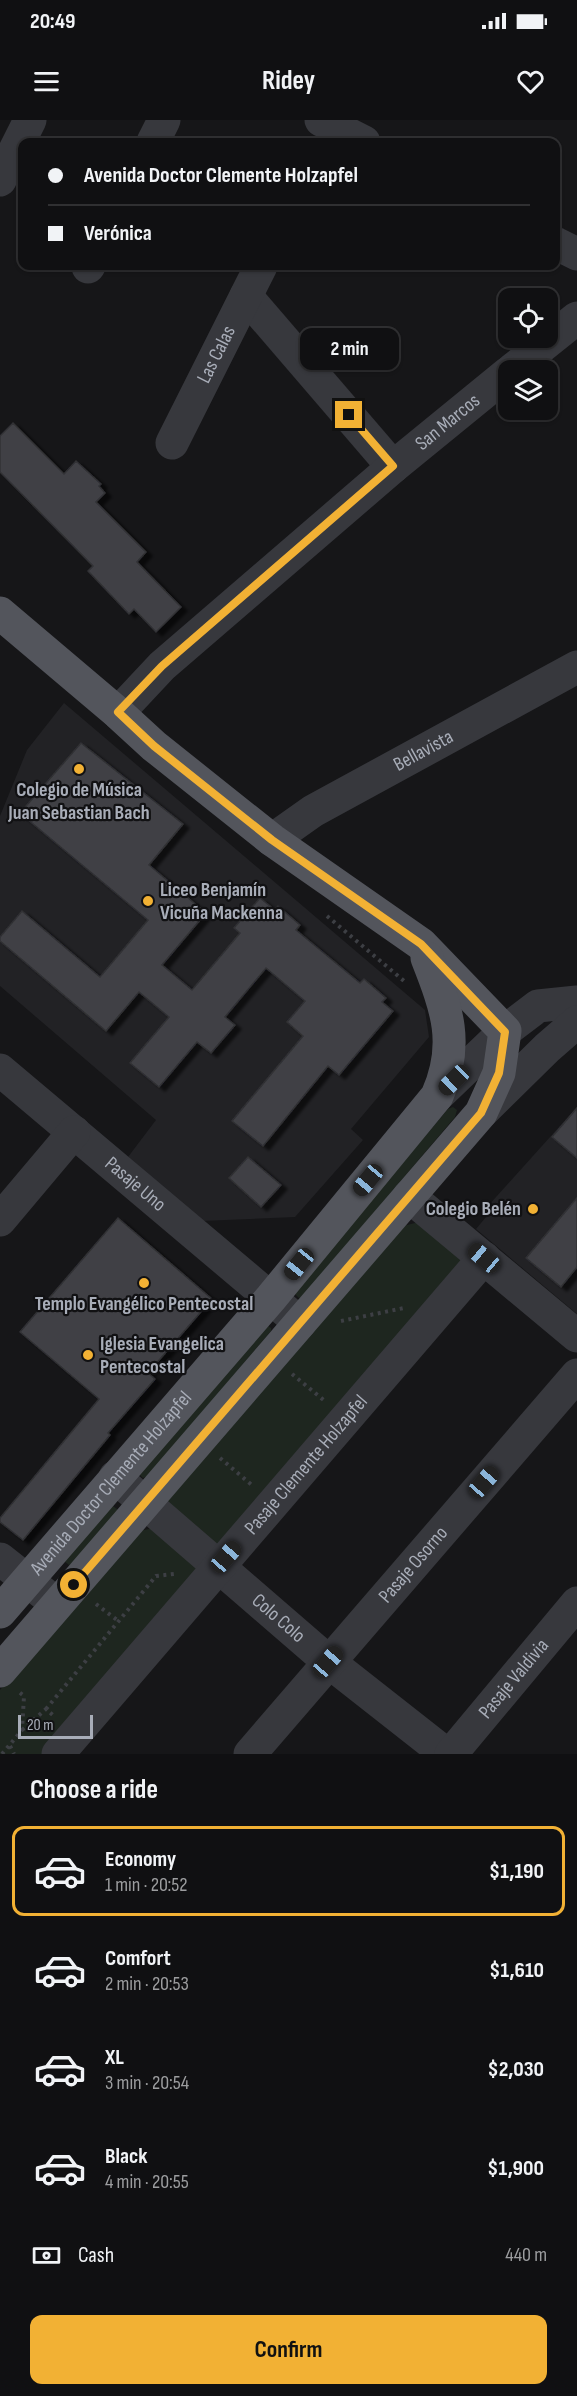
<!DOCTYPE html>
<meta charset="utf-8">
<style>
:root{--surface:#101012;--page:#19191b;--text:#f1f3f6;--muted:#9c9d9f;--line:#303032;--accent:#f2b134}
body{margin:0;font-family:"Sofia Sans Condensed",sans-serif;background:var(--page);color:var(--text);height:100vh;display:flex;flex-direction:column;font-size:22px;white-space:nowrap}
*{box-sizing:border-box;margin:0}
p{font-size:20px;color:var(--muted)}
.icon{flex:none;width:33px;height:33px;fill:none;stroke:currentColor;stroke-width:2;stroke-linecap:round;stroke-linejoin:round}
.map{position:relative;height:1634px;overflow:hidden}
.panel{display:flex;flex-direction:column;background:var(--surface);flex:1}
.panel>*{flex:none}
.hud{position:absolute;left:18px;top:18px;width:542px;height:132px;border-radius:12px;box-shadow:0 2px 4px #0004,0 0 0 2px var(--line);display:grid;align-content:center;height:132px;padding:0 30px;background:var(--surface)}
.controls{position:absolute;left:498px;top:168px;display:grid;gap:12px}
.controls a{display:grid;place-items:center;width:60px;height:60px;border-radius:12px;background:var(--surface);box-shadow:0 2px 4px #0004,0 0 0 2px var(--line);font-size:30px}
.scale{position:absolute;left:18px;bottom:15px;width:75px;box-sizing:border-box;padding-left:6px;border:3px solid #a8adb8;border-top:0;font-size:16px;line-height:21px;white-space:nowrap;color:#a8adb8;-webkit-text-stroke:4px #111113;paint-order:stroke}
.end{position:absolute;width:27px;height:27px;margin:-14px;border:8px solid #f2b134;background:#111;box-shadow:0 0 0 3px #111}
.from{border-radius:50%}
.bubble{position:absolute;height:42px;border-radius:12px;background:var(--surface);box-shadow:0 2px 4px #0004,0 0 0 2px var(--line);font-size:20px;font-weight:700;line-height:42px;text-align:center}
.car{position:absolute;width:18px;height:36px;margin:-18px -9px;border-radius:8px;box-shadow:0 0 4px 2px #0007;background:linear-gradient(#222 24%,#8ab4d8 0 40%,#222 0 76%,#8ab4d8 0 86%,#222 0)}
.hud b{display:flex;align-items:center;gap:21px;height:57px;font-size:22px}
.hud b+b{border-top:2px solid var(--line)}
.hud i{width:15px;height:15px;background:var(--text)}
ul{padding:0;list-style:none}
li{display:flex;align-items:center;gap:18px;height:90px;margin:0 12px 9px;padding:0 18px;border:3px solid transparent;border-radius:12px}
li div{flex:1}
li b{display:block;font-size:22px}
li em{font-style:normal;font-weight:700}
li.selected{border-color:var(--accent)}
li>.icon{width:54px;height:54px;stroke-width:1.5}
h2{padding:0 30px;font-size:27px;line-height:72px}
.pay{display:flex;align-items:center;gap:15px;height:66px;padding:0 30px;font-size:22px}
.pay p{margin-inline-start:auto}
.button{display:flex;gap:12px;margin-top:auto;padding:12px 30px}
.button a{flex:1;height:69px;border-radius:12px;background:var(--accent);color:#111;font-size:24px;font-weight:700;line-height:69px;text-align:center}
.status{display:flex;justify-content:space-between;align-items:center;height:42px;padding:0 30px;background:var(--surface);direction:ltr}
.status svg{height:16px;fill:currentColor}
header{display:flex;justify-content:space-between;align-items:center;height:78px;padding:0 30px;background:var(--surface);font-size:27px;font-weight:700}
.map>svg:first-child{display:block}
</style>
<div class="status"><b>20:49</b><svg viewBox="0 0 49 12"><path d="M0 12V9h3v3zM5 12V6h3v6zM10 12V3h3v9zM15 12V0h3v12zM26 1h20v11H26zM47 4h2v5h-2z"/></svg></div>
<header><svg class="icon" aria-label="menu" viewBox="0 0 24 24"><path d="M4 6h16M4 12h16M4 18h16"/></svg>Ridey<svg class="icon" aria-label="heart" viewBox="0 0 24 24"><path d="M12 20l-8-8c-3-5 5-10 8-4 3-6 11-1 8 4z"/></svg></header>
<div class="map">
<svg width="577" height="1634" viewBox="0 0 577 1634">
<defs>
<filter id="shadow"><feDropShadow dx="6" dy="4" stdDeviation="1.5" flood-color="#0009"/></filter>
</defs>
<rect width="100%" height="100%" fill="#161618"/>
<path fill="#222225" d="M64,583L425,890L429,917L351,1009L363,1020L295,1097L201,1101L128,1037L156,1000L0,866V696L27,630Z
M577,987V1194L476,1109L491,1091L487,1087Z"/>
<path fill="#1e261f" d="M453,987L457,990L455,997L303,1176L299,1178L295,1174L296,1169L448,989Z
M419,1102L466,1145L218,1437L158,1386L403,1106Z
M267,1205L271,1208V1211L148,1356L143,1358L139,1354Z
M113,1386L117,1389V1392L73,1443L69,1445L64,1441Z
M155,1408L203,1449L48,1634H0V1570L133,1412Z"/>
<path fill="#404145" stroke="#303034" stroke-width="1.5" filter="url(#shadow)" d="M13,303L64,354L76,341L101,364L99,366L105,373L96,382L146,432L137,442L181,487L156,512L134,489L129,494L88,451L93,446L0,352V316Z
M81,623L183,704L149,745L206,793L162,845L192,870L240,813L234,808L260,778L275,790L278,786L300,805L296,810L360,863L364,859L386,878L382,882L393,891L339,955L328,946L263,1026L232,1001L303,916L287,902L305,881L266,848L225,897L235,905L211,933L197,922L159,967L130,943L169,897L139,872L106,911L0,821V817L22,791L100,857L148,800L20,693Z
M577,988V1038L552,1017Z
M248,1037L281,1065L261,1087L229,1058Z
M577,1078V1147L561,1167L526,1138Z
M118,1098L212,1179L148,1253L155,1259L108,1313L110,1315L23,1420L0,1402V1398L99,1279L20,1212Z"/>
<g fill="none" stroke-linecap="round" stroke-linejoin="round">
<path stroke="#3d3f44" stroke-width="4" stroke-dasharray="3 4.5" stroke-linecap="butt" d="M327,796L404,861
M341,1201L404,1188
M292,1254L326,1282
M220,1338L253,1366
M96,1484L117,1500
M46,1589L156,1456L174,1454
M22,1610L46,1589L55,1597
M10,1626L14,1634
M2,1634L22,1610L24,1576L19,1572"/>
<g stroke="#37383d" stroke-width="33">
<path d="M321,0L364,22"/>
<path d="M153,22L164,0"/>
<path d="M0,60L30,0"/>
<path d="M555,123L577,134"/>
<path d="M88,147L89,146"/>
<path d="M246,176L393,347"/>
<path d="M512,250L577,198"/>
<path id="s1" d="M172,323L261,146"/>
<path id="s2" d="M118,593L162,546L393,347L508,253"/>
<path id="s3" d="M272,720L313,691L577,547"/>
<path id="s4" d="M0,950L300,1203"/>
<path d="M437,976L505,911L538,886L577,882"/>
<path d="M482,992L547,928L577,902"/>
<path d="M409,1076L577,1216"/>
<path d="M0,1100L74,1012"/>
<path id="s5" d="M115,1357L329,1542L446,1634"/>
<path d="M0,1439L57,1484"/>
<path id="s6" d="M58,1634L484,1138"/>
<path id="s7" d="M250,1634L577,1255"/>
<path id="s8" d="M451,1634L577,1483"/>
</g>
<g stroke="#53555c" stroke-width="33">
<path d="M0,493L118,593L154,626L272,720L421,824L505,911L499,953L481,993L0,1551"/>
<path id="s9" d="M0,1492L271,1178L437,976C460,924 447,889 427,838"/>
</g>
</g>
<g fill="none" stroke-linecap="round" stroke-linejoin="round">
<path stroke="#f2b134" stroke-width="8" d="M74,1465L481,993L499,953L505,912L421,824L272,720L154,626L118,592L162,546L393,346L349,295"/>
</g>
<g fill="#f2b134" stroke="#111113" stroke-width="2">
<circle cx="79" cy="649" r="6"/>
<circle cx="148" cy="781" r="6"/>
<circle cx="533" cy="1089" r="6"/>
<circle cx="144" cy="1163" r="6"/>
<circle cx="88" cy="1235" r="6"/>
</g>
<g text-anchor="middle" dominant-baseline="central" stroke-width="4.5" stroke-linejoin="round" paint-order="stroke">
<g font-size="20" fill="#a8adb8" stroke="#111113">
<text stroke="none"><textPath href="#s1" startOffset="99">Las Calas</textPath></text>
<text stroke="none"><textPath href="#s2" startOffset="440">San Marcos</textPath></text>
<text stroke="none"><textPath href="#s3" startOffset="176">Bellavista</textPath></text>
<text stroke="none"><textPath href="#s4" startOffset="177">Pasaje Uno</textPath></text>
<text stroke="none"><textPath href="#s6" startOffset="381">Pasaje Clemente Holzapfel</textPath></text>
<text stroke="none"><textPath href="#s9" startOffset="170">Avenida Doctor Clemente Holzapfel</textPath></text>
<text stroke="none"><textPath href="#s7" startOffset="250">Pasaje Osorno</textPath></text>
<text stroke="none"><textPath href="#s5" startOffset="216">Colo Colo</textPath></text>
<text stroke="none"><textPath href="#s8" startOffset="98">Pasaje Valdivia</textPath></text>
</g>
<g font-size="20" font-weight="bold" fill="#a8adb8" stroke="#111113">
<text x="79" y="670">Colegio de Música<tspan x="79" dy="23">Juan Sebastian Bach</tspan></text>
<text x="160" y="770" text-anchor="start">Liceo Benjamín<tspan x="160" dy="23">Vicuña Mackenna</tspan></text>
<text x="521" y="1089" text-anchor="end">Colegio Belén</text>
<text x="144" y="1184">Templo Evangélico Pentecostal</text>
<text x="100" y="1224" text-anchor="start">Iglesia Evangelica<tspan x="100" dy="23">Pentecostal</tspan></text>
</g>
</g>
</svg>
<div class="controls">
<a><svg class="icon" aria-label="locate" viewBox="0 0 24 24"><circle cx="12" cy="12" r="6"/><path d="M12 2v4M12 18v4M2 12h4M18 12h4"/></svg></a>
<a><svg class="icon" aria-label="layers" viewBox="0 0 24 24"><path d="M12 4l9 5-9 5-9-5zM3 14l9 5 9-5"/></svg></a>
</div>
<div class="scale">20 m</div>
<i class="end from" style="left:74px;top:1465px"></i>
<i class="end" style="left:349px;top:295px"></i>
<div class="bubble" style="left:300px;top:208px;width:99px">2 min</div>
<i class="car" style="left:454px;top:960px;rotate:226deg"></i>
<i class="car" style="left:368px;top:1060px;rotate:220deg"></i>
<i class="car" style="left:484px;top:1138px;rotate:310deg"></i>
<i class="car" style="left:299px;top:1144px;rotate:219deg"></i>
<i class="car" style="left:484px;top:1362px;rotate:41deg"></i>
<i class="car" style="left:226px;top:1437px;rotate:41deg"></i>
<i class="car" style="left:328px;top:1542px;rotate:41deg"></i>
<div class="hud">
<b><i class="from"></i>Avenida Doctor Clemente Holzapfel</b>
<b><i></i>Verónica</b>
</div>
</div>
<section class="panel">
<h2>Choose a ride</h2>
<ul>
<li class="selected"><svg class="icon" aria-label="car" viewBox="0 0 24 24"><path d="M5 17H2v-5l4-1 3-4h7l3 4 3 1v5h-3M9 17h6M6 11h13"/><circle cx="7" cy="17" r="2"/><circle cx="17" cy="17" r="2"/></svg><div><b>Economy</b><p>1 min · 20:52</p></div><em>$1,190</em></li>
<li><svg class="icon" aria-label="car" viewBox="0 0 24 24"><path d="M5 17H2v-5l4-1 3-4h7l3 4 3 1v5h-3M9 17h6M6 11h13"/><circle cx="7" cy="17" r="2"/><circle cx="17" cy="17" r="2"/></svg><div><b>Comfort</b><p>2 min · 20:53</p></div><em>$1,610</em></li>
<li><svg class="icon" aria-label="car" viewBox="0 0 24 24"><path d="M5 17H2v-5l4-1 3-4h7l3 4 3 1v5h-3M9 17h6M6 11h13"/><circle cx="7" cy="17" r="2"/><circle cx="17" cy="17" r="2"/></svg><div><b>XL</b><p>3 min · 20:54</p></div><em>$2,030</em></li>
<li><svg class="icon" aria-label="car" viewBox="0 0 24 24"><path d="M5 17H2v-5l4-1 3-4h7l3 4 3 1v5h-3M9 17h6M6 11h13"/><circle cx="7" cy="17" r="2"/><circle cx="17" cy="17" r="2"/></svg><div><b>Black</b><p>4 min · 20:55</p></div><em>$1,900</em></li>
</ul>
<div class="pay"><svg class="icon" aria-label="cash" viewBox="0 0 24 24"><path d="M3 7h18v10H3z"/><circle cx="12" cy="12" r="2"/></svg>Cash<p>440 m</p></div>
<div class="button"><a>Confirm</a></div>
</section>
